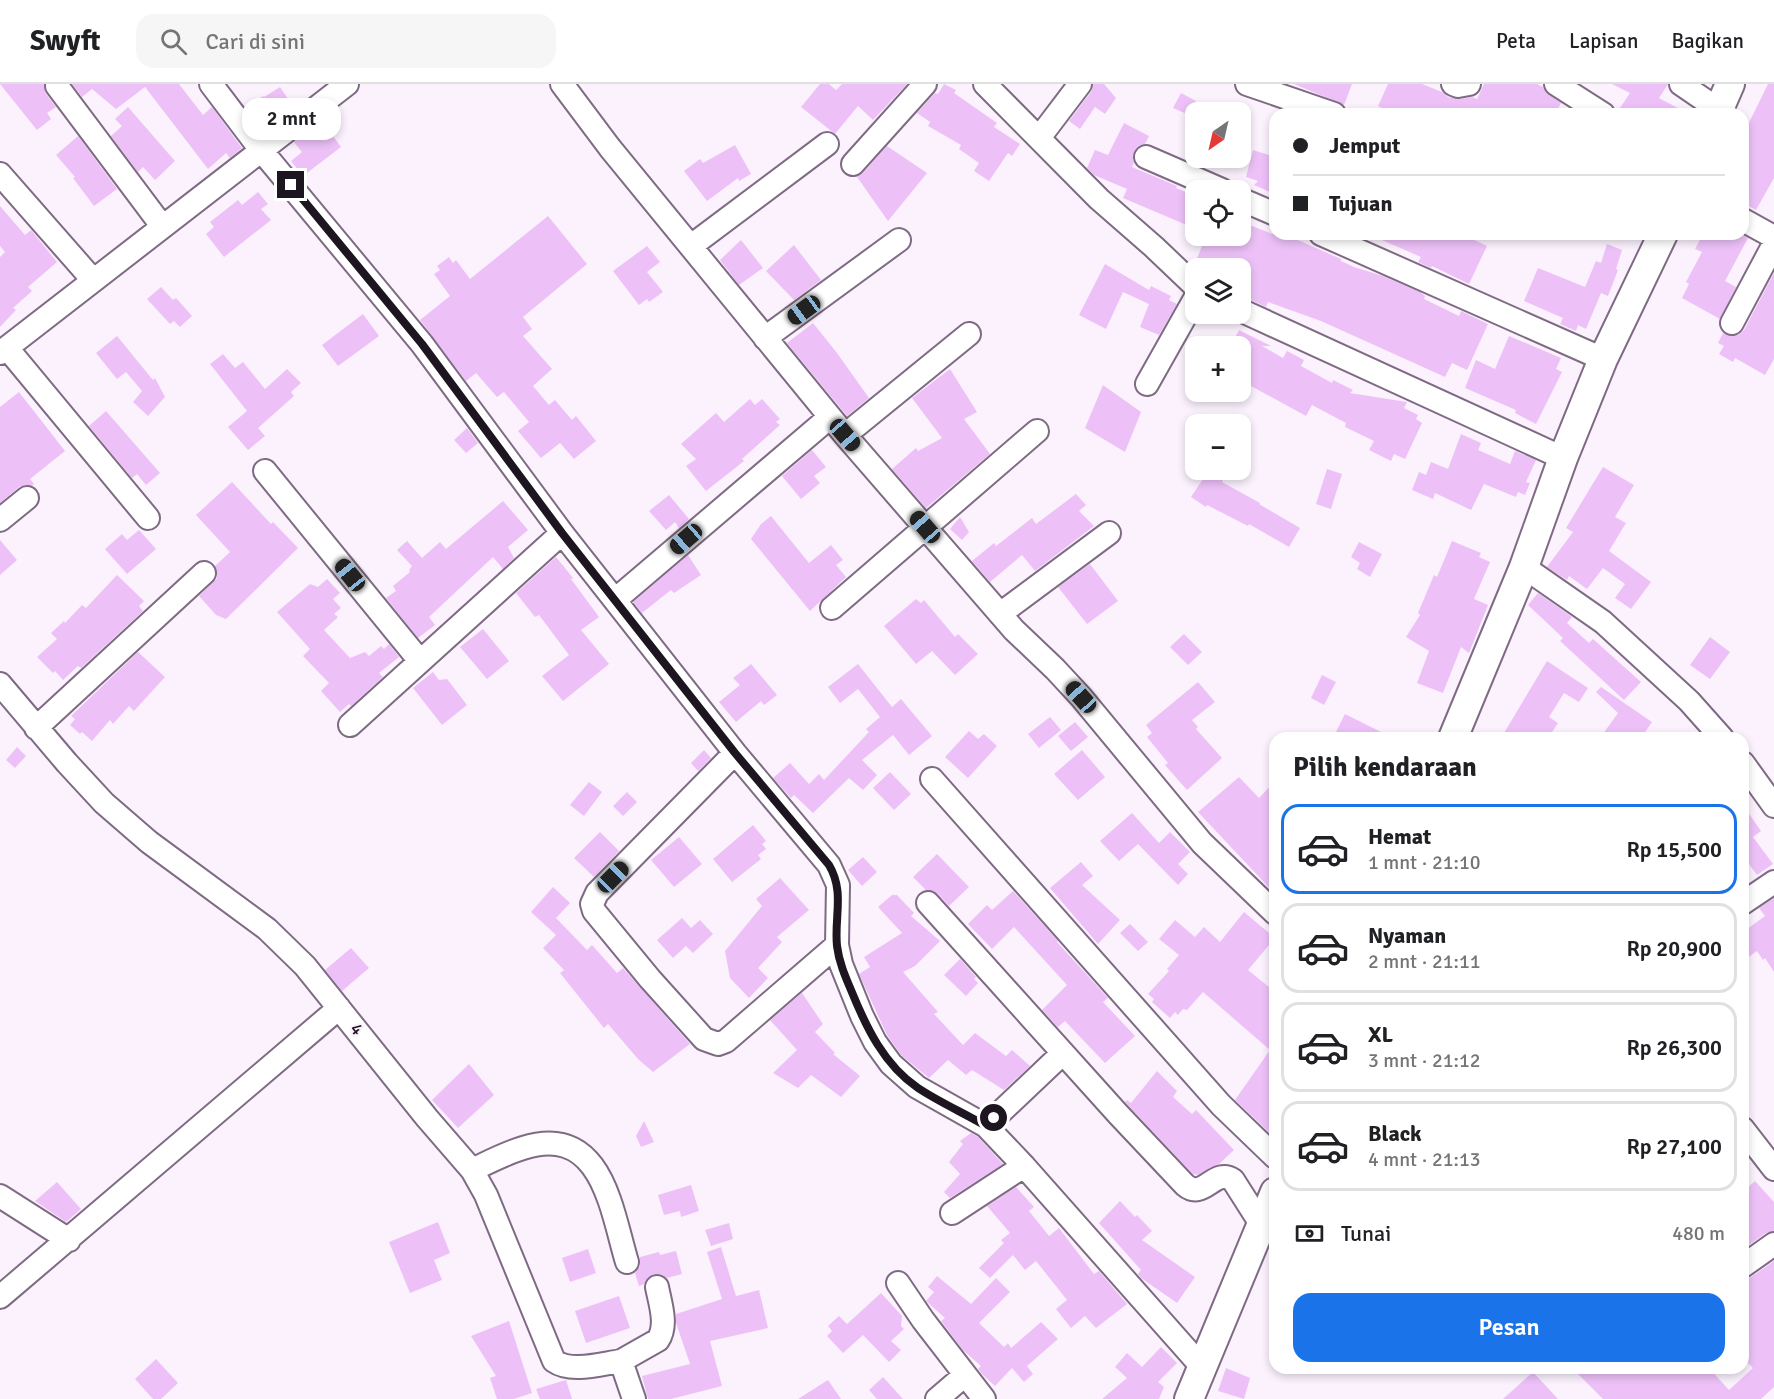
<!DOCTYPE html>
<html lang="id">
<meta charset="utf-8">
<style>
:root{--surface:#fff;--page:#f6f6f6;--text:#202124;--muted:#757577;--line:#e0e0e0;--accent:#1a73e8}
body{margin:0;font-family:Signika,sans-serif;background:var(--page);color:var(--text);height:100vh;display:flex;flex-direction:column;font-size:22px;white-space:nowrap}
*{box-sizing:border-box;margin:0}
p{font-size:20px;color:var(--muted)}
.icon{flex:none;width:33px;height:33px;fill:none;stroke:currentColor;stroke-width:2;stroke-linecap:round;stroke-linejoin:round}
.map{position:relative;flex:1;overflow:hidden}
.drawer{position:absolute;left:1269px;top:648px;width:480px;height:642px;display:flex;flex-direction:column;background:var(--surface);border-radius:18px;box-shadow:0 3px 9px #0003}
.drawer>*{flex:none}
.guide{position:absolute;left:1269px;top:24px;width:480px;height:132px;border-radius:18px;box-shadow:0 3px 9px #0003;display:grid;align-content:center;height:132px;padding:0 24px;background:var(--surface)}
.needle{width:39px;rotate:214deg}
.tools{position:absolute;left:1185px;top:18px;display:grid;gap:12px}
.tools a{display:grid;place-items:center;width:66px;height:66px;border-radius:12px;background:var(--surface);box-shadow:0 3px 9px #0003;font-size:30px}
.end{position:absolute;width:27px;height:27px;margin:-14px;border:8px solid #1d151f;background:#fff;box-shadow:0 0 0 3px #fff}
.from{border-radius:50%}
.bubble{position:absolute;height:42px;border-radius:18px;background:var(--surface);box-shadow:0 3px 9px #0003;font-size:20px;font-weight:600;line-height:42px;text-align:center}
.car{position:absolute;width:18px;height:36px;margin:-18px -9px;border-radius:8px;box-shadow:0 0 4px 2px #0007;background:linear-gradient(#222 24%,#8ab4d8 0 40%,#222 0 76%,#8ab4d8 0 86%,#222 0)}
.guide b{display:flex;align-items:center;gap:21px;height:57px;font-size:22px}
.guide b+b{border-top:2px solid var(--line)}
.guide i{width:15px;height:15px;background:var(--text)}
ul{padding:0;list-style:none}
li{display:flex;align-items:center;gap:18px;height:90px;margin:0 12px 9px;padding:0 12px;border:3px solid var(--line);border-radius:18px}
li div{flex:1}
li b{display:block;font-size:22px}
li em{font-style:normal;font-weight:600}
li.active{border-color:var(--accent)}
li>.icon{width:54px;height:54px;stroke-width:1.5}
h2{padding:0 24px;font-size:27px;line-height:72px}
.pay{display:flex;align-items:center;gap:15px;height:66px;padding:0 24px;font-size:22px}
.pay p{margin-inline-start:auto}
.cta{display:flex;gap:12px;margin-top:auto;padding:12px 24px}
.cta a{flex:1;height:69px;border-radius:18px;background:var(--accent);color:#fff;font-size:24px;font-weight:600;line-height:69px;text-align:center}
header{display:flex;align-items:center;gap:36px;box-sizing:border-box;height:84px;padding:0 30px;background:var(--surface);border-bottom:2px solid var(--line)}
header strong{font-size:28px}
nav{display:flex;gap:33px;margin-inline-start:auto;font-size:21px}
.search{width:420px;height:54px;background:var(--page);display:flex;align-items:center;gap:15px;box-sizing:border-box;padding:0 21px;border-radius:18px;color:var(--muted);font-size:22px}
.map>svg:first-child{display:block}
</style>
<header>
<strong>Swyft</strong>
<div class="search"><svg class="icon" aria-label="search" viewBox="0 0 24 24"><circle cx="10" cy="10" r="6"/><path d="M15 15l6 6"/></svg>Cari di sini</div>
<nav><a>Peta</a><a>Lapisan</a><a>Bagikan</a></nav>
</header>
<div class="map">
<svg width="1774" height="1315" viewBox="0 0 1774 1315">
<rect width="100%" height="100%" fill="#fbf2fd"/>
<path fill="#edc1f8" d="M0,0H44L46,10L56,23L47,29L51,35L37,46Z
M72,0H179L203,31L212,23L242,64L230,74L226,69L208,85L145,3L116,25L92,5L82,13Z
M820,0H829L836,6L842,0H907L873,36L858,22L835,50L801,23Z
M944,0L956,6L954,9L997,39L994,43L1020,60L1012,72L1008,69L989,97L974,87L979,79L959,65L961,61L928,42L930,38L917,29L935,9L938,10Z
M1093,0H1104L1116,14L1105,30L1095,23L1080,45L1069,37L1091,8Z
M1294,0H1352L1344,21Z
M1388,0H1422L1442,8L1448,13L1460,15L1472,13L1477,15L1484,0H1537L1543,3L1549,11L1561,19L1555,30H1395L1378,22Z
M1612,0H1668L1659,14L1689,30H1616L1630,9Z
M1768,0H1774V94L1756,126L1743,119V51Z
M280,3L294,24L278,37L276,34L265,42L250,22L263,12L264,13Z
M1181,9L1196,17L1189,31L1173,24Z
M128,23L175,77L155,96L143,83L138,88L111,52L122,42L115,35Z
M322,37L341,63L303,92L291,77L302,68L294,58Z
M1124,39L1149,52L1145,60L1138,62L1134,67L1133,74L1134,79L1132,83L1177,102L1176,104L1196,112V145L1123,114L1127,105L1094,91L1087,84L1095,66L1108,71Z
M78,52L117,105L94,122L73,94L75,93L56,71Z
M735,61L751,90L739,97L738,94L707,117L684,87L700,75L703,79Z
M887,62L927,89L888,137L857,93L863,89Z
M1253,66L1275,73V110L1254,101L1258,97L1246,93Z
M258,108L268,120L261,125L271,136L224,173L206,150L214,143L210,138L238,116L242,121Z
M0,122L25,151L31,146L57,178L28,203L32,207L13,224L16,226L0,243V173L5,168L0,162Z
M548,132L587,180L523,233L532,245L523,252L552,285L533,302L549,321L555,316L572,336L576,332L596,357L574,375L560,359L541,374L518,347L529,338L504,308L497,313L476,289L466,297L420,236L450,212L434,190L440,186L437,182L449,173L453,179L456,176L470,195Z
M1240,137L1272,150H1284L1341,175V177L1354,183L1383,192L1420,208L1425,212L1424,215L1459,232L1461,227L1488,240L1467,286L1452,279L1445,293L1321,237L1268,218L1266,223L1249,215L1251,211L1240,207V184H1196L1194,182L1206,152H1240Z
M1368,150H1462L1487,162L1469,200L1432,182L1431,184L1418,178L1421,173Z
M1703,150H1740L1748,154L1725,197L1736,203L1720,235L1682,214L1689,200L1686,198L1702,168L1695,165Z
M741,156L763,184L739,201L720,176Z
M1607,160L1622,166L1616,185L1618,186L1608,212L1601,209L1586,245L1578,241L1576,247L1560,240L1563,234L1524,217L1538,184L1585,203L1596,177L1601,179Z
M794,161L821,196L794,216L766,187Z
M647,162L660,178L647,188L663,208L649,218L647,215L639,221L613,187Z
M1105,180L1149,206L1151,202L1171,212L1169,216L1177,220L1159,251L1140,243L1149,220L1123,208L1106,245L1079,231Z
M1774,189V275L1765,291L1735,274L1733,278L1719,270L1724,262L1718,259L1723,249L1733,252L1740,250L1744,246Z
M161,203L173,216L176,214L192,232L180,243L174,237L170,240L147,215Z
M363,230L379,252L338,282L322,261Z
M813,239L837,269L869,314L847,332L787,259Z
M1239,246L1271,262H1262L1283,274L1287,267L1304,276L1301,282L1332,299L1333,296L1353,306L1350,309L1407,318L1404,324L1418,331L1416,335L1422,339L1405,375L1394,370L1391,377L1369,366L1374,357L1345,343L1346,339L1312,321L1306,332L1240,296V262H1231Z
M117,252L153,296L155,294L165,313L148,332L133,318L142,307L126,288L117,295L96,269Z
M1509,252L1561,274L1556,285L1562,288L1536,340L1515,329L1516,326L1465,304L1476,276L1495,285Z
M223,270L235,284L243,278L265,305L287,285L301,299L291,308L294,312L258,344L265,352L248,366L228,343L247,327L210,280Z
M950,285L977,328L964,335L990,370L926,424L892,385L916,364L918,367L942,354L912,314Z
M1103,301L1141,328L1125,368L1085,344Z
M19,308L65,367L30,395L34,400L32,402L25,401L19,403L0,419V323Z
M750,315L755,321L762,315L780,335L776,338L780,341L742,375L744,377L706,407L686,382L696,375L681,360L716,329L724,338Z
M106,327L160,389L146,401L137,390L132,394L89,342Z
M467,344L478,359L466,369L454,356Z
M1461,350L1481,359L1478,366L1510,380L1515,367L1536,376L1526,398L1530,399L1525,411L1518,408L1516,413L1484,400L1471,426L1435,409L1433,415L1412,406L1419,388L1426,391L1431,378L1448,385Z
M812,366L826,383L814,392L820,399L801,415L782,392Z
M1603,383L1634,401L1615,433L1626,439L1609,467L1651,498L1631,525L1615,514L1625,500L1603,484L1587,505L1569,492L1567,496L1547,483L1573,448L1566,444Z
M1327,385L1342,390L1331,425L1316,420Z
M1209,386L1224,394L1222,398L1260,419L1259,420L1300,444L1289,463L1249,440L1248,442L1207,421L1206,423L1191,413Z
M232,398L271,440L273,438L298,464L226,535L216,531L199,512L217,494L215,482L230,468L196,431Z
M1076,410L1086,421L1079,427L1094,442L1035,487L1022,471L990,498L972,477L994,459L996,462L1032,434L1036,440Z
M669,411L689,435L679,444L675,438L666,446L649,427Z
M503,417L528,446L508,463L514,474L503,485L493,473L429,533L435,541L418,554L386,514L396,507L393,502L410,488L409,486L412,482L397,466L407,457L422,474L440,458L446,465Z
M771,432L809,479L831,461L843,476L836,481L846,493L810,527L751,455L761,440Z
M960,433L969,448L962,456L950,445Z
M139,446L156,465L127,490L105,465L122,450L127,456Z
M0,456L17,476L0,491Z
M1452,457L1481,469L1479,473L1490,478L1474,515L1488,521L1469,569L1461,563L1443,609L1417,599L1429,567L1406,553L1420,531L1418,529L1434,491L1437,493Z
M1359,458L1382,470L1370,493L1357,485L1360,479L1351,473Z
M688,471L701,491L674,509L671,506L642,529L633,518Z
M556,473L573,494L571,495L599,533L581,546L609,580L563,617L542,592L569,571L539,531L535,533L516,509Z
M1090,480L1118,517L1087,540L1058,503Z
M117,491L144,517L139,522L143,527L81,584L78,582L63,596L55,587L53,589L37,573L57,555L51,549L64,537L65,539L82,521L86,524Z
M327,495L340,509L333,515L341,524L334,530L338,533L324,546L350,574L365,568L369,572L381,562L384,565L389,560L399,573L379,589L383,593L351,622L349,620L340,628L321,607L329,599L303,572L310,565L277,528L310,500L318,503Z
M1538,509L1572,533L1567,539L1589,559L1593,555L1641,598L1624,616L1560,557L1563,554L1528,521Z
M916,515L921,519L924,516L955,553L958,550L978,570L955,591L932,567L916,580L884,542Z
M483,545L509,577L487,595L460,563Z
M1184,550L1202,568L1188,581L1170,563Z
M1710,553L1730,568L1710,595L1690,581Z
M138,568L165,593L134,627L129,622L113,640L110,636L92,657L82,648L80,650L70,641L75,635L71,632Z
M1547,577L1588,604L1579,618L1564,609L1549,633L1558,639L1548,654H1501Z
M751,580L777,611L764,621L761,617L736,638L719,618L740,601L733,594Z
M858,580L892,623L901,615L932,652L909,671L893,651L862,676L877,691L863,706L849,694L813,729L794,711L791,714L773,694L790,679L809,700L819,690L824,696L869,648L866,645L880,633L858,605L840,619L828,603Z
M433,588L439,596L447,595L467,621L442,641L413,604Z
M1322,591L1336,598L1324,621L1311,614Z
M1198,598L1215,618L1192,636L1198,643L1196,645L1222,674L1187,706L1165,681L1168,679L1147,653L1152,649L1146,641Z
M1601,603L1652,638L1641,654H1600L1618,629L1596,608Z
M1345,630L1393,654H1333Z
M1050,633L1061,646L1039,664L1028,650Z
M1075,638L1088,653L1071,667L1058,652Z
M969,647L978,655L984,650L997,662L968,694L945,673Z
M17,663L26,672L15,684L6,676Z
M704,666L711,674L698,687L691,679Z
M1082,666L1105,693L1078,716L1054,690Z
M890,688L911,710L894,726L873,704Z
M1239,693L1259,714L1275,697V810L1198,728Z
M589,698L602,708L584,732L570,721Z
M627,708L637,718L623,732L613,722Z
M1743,721L1761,747L1753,753L1773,780L1757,791L1743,772Z
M1132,729L1159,759L1170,748L1190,768L1178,780L1188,790L1178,801L1138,760L1119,777L1100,757Z
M753,741L766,757L762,760L766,765L758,771L761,775L732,798L713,775Z
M600,748L619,767L594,793L574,774Z
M679,753L702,780L674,803L651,776Z
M937,770L969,803L949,822L938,810L926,806L913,793Z
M863,773L877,788L862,802L848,786Z
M1081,778L1093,792L1082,801L1120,836L1098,860L1050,804Z
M780,794L809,826L777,853L782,858L758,884L768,894L749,914L730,894L725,867L762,822L756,815Z
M553,803L570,819L556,834L587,866L592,861L617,889L623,884L690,960L653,988L638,975L608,940L604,944L560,889L564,886L543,864L556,851L531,828Z
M1013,807L1058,857L1057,858L1108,914L1103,918L1135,952L1105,979L1065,937L1058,943L1042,926L1067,901L1014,843L992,865L968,840L987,821L992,826Z
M892,811H897L914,829L911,832L940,857L915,882L903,888L938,928L934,930L963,961L975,949L1006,972L1012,966L1030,982L1004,1006L972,986L966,991L948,976L929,994L901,971L887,951L859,890L870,883L864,873L902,849L878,823Z
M1774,814V888L1765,874L1763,876L1757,867L1743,877V848L1765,832L1759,824Z
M1244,828L1275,854L1248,886L1275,908V1046L1272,1051L1235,1016L1270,966L1203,908L1187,926L1183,925L1178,931L1175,928L1170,934L1152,918L1154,915L1148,910L1169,887L1167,885L1179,871L1159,855L1175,836L1195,853L1204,843L1220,858Z
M682,834L691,844L700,836L713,850L693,869L686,862L673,874L657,856Z
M1130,840L1148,858L1138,867L1120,849Z
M351,864L369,884L342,907L325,886Z
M960,875L976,893L974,895L978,899L966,912L944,891Z
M802,909L823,940L815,948L835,969L833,970L860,992L841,1013L811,991L798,1004L773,989L797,966L770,936Z
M469,980L494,1011L458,1044L432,1016Z
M1157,987L1177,1007L1173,1013L1192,1030L1196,1026L1234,1066L1219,1080L1198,1091L1193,1090L1125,1018L1127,1016L1131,1019Z
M644,1037L654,1058L641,1063L636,1052Z
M971,1049L978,1053L1003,1080L950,1114L944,1108L960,1090L949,1078L963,1060L960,1057Z
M1755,1097L1774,1118V1147L1766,1149L1743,1165V1108Z
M57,1098L81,1125L66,1138L35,1117Z
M691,1101L699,1127L681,1133L680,1127L664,1131L658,1111Z
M1016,1103L1034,1123L1029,1127L1049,1152L1059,1144L1094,1190L1099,1187L1127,1220L1096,1244L1085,1232L1071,1244L1056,1225L1067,1216L1036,1177L1025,1186L1013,1171L990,1194L979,1184L1004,1159L1001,1156L1010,1149L987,1122Z
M1120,1117L1135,1133L1137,1131L1152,1147L1142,1156L1195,1193L1177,1219L1141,1194L1138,1190L1141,1186L1099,1139Z
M438,1138L450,1169L434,1176L442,1196L410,1209L389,1158Z
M729,1139L733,1155L711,1162L705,1146Z
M721,1163L736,1212L759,1206L768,1244L710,1257L722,1302L671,1315H648L642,1292L690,1280L676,1239V1230L722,1215L707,1168Z
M588,1165L596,1189L570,1198L562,1174Z
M676,1167L682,1190L667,1194L661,1190H654L648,1193L644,1200L639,1202L635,1189L640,1182V1173L659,1168L660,1171Z
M1774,1177V1303L1761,1315H1603L1572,1284H1709L1729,1306L1753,1284L1743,1274V1195L1751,1193Z
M937,1192L971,1220L996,1194L1010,1208L979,1239L1004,1263L1008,1259L1011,1264L1041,1238L1058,1255L1027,1282L1033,1290L1024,1298L1012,1284L995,1302L983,1291L978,1285L981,1282L963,1266L941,1237L945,1234L926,1217L934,1208L928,1203Z
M881,1209L902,1232L901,1242L904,1245L891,1257L901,1266L889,1278L863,1251L843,1269L827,1252L832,1247L828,1242L839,1232L847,1240Z
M619,1212L630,1244L586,1259L575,1227Z
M509,1237L532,1309L514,1315H497L490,1294L496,1292L471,1252Z
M1161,1263L1177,1279L1158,1298L1164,1303L1159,1315H1102L1127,1294L1115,1283L1127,1269L1142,1283Z
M156,1275L178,1299L161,1315H153L135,1295Z
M1226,1284L1250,1294L1244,1315L1218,1307Z
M1533,1288L1558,1315H1503Z
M883,1293L903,1315H877L869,1306Z
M566,1296L572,1315H540L536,1305Z
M828,1296L841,1315H798Z"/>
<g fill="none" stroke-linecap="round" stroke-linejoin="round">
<defs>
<path id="minor" d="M211,0L261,66L422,260L562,449L735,669L829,781L838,801L837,861L841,880L862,932L875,958L891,980L917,1003L986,1042L1024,1082L1202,1283
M562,0L610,64L845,351L1014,546L1055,585L1081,613L1202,759L1275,829
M985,0L1099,115L1154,163L1196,203
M1247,0L1334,30
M1453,0L1458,2L1469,0
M1556,0L1603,30
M1681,0L1719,26
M57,2L162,142
M1039,54L1080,0
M1146,73L1222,106
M853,80L925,0
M0,90L93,196
M1240,115L1275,130
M1743,136L1774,153
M1321,150L1603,275
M691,162L827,60
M1240,226L1563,374
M1732,239L1774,160
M765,254L899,156
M7,264L148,434
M0,269L347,0
M1147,300L1196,213
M845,351L969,250
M265,387L420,577
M0,436L27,414
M1524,483L1603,538L1689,617L1722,654
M615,516L830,333
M832,524L1037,347
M1000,530L1109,449
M0,600L67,679L104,719L149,758L267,845L305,882L427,1034L472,1086L486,1111L554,1277C571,1289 600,1280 621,1277L634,1315
M350,641L562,449
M36,644L204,489
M735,669L597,809L592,820L594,827L650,895L704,955L718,960L726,957L837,861
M1743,679L1774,722
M932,695L1221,1021L1275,1073
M928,819L1118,1030L1185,1101C1204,1117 1214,1083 1233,1096L1261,1140
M1743,819L1774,798
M986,1042L1063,969
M1743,1045L1774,1085
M472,1086C489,1078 506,1069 523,1064C602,1039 611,1125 627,1178
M0,1112L69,1156
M952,1129L1024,1082
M1743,1182L1774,1160
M898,1199L923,1236L984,1315
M0,1213L339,924
M621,1277L658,1256C668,1241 660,1219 657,1203
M937,1315L965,1291"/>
<path id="major" d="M1717,30L1730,0
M1453,654L1524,483L1563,374L1603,275L1663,150
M1189,1315L1275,1108"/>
</defs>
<use href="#minor" stroke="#7f6a84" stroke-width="26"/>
<use href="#major" stroke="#7f6a84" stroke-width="32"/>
<use href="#minor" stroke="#fff" stroke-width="22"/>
<use href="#major" stroke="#fff" stroke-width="28"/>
</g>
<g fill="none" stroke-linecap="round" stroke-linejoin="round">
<path stroke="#1d151f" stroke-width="8" d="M291,101L422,260L562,449L735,669L829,781C845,808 834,833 837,862C839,878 845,892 851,906C866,943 884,981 918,1004C939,1018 964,1029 986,1042L994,1034"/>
</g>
<g text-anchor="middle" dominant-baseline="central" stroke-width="4.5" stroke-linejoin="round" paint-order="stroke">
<g font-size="18" fill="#1d151f" stroke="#fbf2fd">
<text transform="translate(357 945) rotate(51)">4</text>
</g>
</g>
</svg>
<div class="tools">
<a><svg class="needle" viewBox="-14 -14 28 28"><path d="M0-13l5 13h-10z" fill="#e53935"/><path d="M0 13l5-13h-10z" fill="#757577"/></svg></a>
<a><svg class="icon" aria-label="locate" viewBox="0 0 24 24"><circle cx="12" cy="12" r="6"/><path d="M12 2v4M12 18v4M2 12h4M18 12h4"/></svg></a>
<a><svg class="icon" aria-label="layers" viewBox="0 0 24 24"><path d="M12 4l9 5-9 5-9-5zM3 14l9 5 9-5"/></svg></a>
<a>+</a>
<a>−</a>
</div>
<i class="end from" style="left:994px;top:1034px"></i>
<i class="end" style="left:291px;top:101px"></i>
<div class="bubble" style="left:242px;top:14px;width:99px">2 mnt</div>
<i class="car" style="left:804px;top:226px;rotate:234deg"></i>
<i class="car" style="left:845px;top:351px;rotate:139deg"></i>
<i class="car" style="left:925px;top:443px;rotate:319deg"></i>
<i class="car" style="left:686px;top:455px;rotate:229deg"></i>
<i class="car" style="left:350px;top:491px;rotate:321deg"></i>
<i class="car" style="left:1081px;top:613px;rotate:318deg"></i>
<i class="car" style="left:613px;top:793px;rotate:45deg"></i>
<div class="guide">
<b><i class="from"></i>Jemput</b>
<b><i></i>Tujuan</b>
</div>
<section class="drawer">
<h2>Pilih kendaraan</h2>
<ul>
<li class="active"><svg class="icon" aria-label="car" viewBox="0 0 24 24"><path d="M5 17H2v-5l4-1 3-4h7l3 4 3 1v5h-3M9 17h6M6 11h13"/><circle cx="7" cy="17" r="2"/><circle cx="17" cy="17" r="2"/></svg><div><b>Hemat</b><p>1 mnt · 21:10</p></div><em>Rp 15,500</em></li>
<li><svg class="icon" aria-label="car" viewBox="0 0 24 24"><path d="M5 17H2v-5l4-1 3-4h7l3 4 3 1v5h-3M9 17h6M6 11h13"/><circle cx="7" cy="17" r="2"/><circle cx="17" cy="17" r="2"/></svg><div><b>Nyaman</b><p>2 mnt · 21:11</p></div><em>Rp 20,900</em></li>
<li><svg class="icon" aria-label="car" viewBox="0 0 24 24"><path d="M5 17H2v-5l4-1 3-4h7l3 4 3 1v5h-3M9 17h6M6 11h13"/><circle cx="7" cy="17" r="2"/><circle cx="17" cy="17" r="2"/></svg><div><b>XL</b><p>3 mnt · 21:12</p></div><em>Rp 26,300</em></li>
<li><svg class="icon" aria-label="car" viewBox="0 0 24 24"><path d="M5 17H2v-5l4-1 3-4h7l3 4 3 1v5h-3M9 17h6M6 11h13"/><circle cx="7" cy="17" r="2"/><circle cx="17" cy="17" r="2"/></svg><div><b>Black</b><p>4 mnt · 21:13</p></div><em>Rp 27,100</em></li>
</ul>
<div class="pay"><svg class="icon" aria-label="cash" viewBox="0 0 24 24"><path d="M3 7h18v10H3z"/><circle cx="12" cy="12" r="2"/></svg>Tunai<p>480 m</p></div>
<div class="cta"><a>Pesan</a></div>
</section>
</div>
